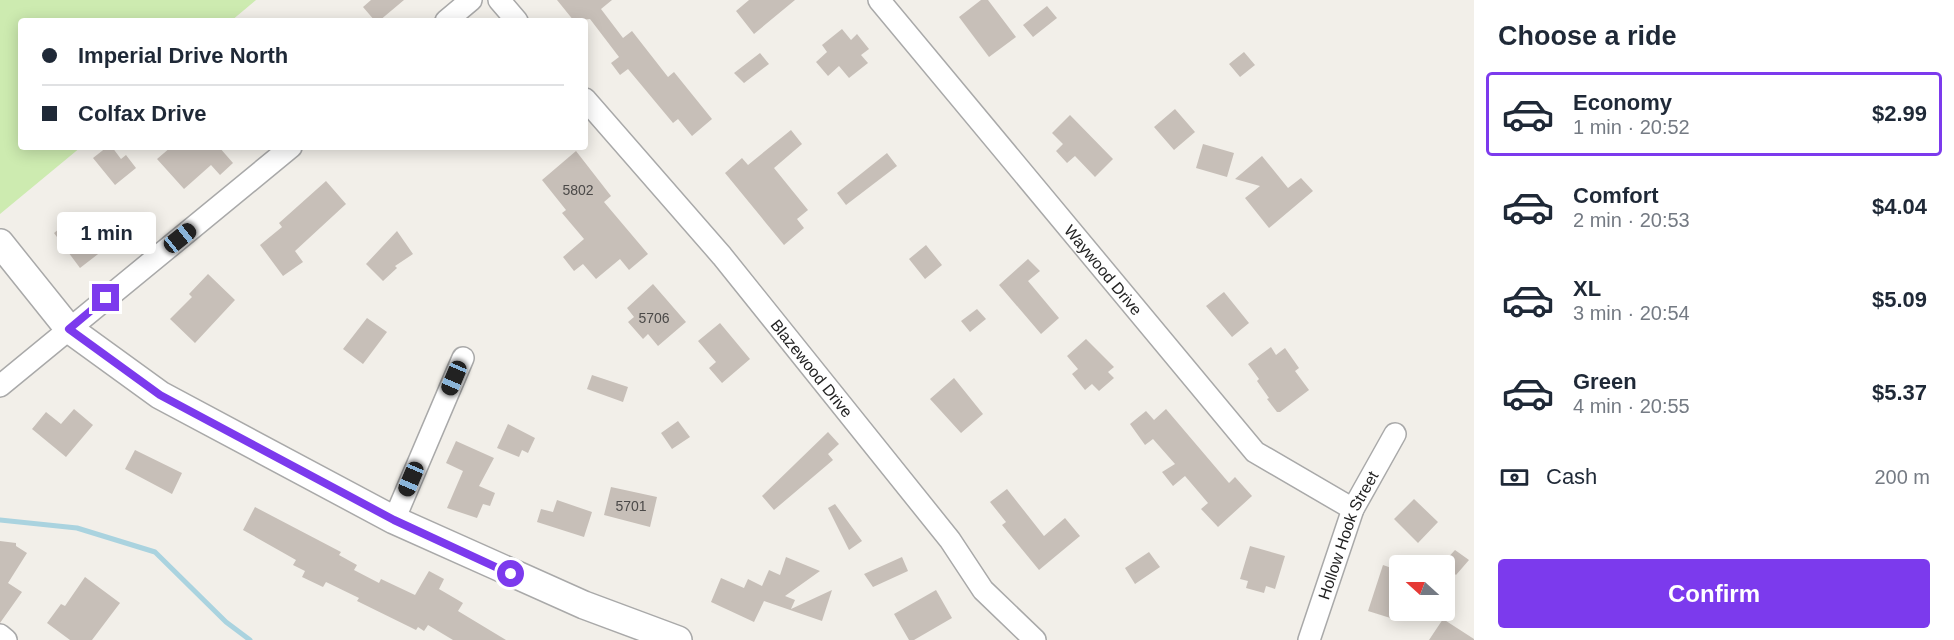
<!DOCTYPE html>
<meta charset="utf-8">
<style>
:root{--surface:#fff;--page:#f2f2f3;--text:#1f2937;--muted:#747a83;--line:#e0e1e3;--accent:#7c3aed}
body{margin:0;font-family:Arial,sans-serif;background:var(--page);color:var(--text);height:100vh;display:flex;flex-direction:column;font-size:22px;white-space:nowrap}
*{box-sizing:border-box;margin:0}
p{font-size:20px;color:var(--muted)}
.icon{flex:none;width:33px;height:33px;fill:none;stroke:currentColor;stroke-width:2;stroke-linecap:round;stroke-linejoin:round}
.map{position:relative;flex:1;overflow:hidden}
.panel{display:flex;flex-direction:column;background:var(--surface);width:480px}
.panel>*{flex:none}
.guide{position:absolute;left:18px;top:18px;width:570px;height:132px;border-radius:6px;box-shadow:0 3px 15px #0003;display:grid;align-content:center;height:132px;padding:0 24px;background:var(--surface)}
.needle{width:39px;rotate:291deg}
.buttons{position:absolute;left:1389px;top:555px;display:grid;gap:12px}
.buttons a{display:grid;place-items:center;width:66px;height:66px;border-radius:6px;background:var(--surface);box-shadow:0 3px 15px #0003;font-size:30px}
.end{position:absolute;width:27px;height:27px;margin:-14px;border:8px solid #7c3aed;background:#fff;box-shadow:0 0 0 3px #fff}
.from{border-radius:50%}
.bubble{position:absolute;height:42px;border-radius:6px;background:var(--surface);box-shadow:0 3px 15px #0003;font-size:20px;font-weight:700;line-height:42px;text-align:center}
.car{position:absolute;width:18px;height:36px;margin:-18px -9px;border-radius:8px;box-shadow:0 0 4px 2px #0007;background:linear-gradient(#222 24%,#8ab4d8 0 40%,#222 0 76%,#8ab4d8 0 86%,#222 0)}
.guide b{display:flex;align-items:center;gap:21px;height:57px;font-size:22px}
.guide b+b{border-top:2px solid var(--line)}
.guide i{width:15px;height:15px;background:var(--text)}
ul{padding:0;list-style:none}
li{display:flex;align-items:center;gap:18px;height:84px;margin:0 12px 9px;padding:0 12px;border:3px solid transparent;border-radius:6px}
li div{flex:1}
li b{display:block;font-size:22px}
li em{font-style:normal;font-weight:700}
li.current{border-color:var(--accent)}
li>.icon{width:54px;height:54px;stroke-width:1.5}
h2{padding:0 24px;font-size:27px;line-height:72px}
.pay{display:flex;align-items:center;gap:15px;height:66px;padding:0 24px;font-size:22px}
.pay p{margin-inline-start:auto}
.button{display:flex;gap:12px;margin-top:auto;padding:12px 24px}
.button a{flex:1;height:69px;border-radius:6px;background:var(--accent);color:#fff;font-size:24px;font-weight:700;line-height:69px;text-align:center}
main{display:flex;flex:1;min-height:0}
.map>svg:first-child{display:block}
</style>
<main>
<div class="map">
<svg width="1474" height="640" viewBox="0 0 1474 640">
<rect width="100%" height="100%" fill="#f2efe9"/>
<path fill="#cdebb0" d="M0,0H256L231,21H21V147H81L0,214Z"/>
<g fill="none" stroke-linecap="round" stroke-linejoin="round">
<path stroke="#aad3df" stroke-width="5" d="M0,520L77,528L155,552L226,622L250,640"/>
</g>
<path fill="#c7bfb8" d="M371,0H404L379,21H375L363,7Z
M557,0H612L601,9L623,38L632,31L668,77L674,72L712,119L692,136L678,119L673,123L628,69L620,75L611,63L619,57L590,19L574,21Z
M749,0H795L754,34L736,11Z
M981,0H988L1016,37L989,57L959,17Z
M1047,6L1057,18L1033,37L1023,25Z
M842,29L851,40L857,34L869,49L861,55L868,63L849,78L839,66L828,76L816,62L827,52L822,45Z
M1244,52L1255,65L1240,77L1229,64Z
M760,53L769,64L744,83L734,73Z
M1175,109L1195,132L1174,150L1154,127Z
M1070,115L1113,159L1095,177L1075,156L1067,163L1056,151L1063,144L1052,133Z
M791,130L802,144L774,168L808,210L797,219L804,228L784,245L725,173L742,158L748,165Z
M1203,144L1234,153L1227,177L1196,168Z
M107,147H112L121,159L126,155L136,168L115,185L93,158Z
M171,147H219L233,163L220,175L211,165L184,189L157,159Z
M576,151L611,196L604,202L648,254L629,270L620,259L596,279L583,264L574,271L563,257L584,239L562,213L566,210L542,180Z
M887,153L897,166L846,205L837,193Z
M1262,156L1288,188L1301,178L1313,191L1269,228L1245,198L1260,186L1235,179Z
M326,181L346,204L295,251L303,262L283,276L260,245L282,227L279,223Z
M75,216L102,251L80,268L54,233Z
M397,231L413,254L395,266L397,268L383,281L366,264Z
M926,245L942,265L925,279L909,259Z
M1028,259L1040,271L1028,281L1059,318L1041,334L999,285Z
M208,274L235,300L195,343L170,319L192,297L189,294Z
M653,284L686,322L658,346L648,334L643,339L628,322L634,317L627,308Z
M1224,292L1249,323L1232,337L1206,306Z
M977,309L986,319L970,332L961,321Z
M367,318L387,332L363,364L343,349Z
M720,323L750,359L722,383L709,368L716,362L698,341Z
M1086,339L1114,367L1108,372L1114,378L1099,391L1092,384L1085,390L1072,374L1078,369L1067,356Z
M1271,347L1276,355L1285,348L1299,368L1295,371L1309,390L1280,412H1277L1267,399L1269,398L1257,381L1259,379L1248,364Z
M592,375L628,387L623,402L587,389Z
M954,378L983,414L961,433L930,399Z
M74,409L93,425L66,457L32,429L46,412L61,424Z
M1166,409L1229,483L1235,477L1252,496L1218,527L1201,509L1208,503L1185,476L1173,486L1162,472L1175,464L1153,439L1145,445L1130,424L1146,411L1154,420Z
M678,421L690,437L672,449L661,433Z
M508,424L535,438L528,453L522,450L519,457L497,448Z
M828,432L839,444L828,454L833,460L774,510L762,496Z
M456,441L494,458L479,486L495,493L490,506L483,504L477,518L447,508L463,471L446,463Z
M135,450L182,473L172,494L125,469Z
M611,487L657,497L650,527L604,515Z
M1007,489L1044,536L1065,518L1080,536L1039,570L1002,525L1006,522L990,502Z
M1414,499L1438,522L1418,543L1394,519Z
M557,500L592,512L584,537L537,522L541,509L553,512Z
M835,504L862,541L849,550L828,508Z
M255,507L341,552L339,555L357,565L354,570L379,583L381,579L415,595L429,571L444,579L439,589L463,603L458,611L506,640H453L428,625L424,631L418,627L416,630L357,601L359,598L326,582L323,587L302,577L305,571L293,565L296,560L243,530Z
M0,541L16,543V546L27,553L8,583L22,592L0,623Z
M1250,546L1285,556L1275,589L1266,586L1264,593L1246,588L1248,581L1240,579Z
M1455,550L1469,560L1456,575L1443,563Z
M1149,552L1160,567L1135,584L1125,568Z
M786,557L820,571L785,596L795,600L791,609L832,590L822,621L764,601L754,622L711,602L721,578L744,588L748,579L762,586L769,570L780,575Z
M902,557L908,571L873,587L864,574Z
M1383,565L1400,571L1394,592L1400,594V621L1368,611Z
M85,577L120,603L92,640H70L47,623L61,604L65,606Z
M936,590L952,618L914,640H909L894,614Z
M1443,619L1474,639V640H1429Z"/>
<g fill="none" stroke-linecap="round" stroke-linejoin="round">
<defs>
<g id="minor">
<path d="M499,0L517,21"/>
<path id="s1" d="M879,0L1255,452L1353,509"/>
<path d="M446,21L471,0"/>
<path id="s2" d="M585,99L722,256L950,540L983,590L1035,640"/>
<path d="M0,386L291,147"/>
<path d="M394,520L463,358"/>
<path d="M0,635L6,640"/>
<path id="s3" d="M1309,640L1353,509L1395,434"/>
</g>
<path id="tertiary" d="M0,243L69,329L160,395L394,520L584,605L678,640"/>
</defs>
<use href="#minor" stroke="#a9a9a9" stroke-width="24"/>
<use href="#tertiary" stroke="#a9a9a9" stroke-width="30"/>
<use href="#minor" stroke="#fff" stroke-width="21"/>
<use href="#tertiary" stroke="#fff" stroke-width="27"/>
</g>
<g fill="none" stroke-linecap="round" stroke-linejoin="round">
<path stroke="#7c3aed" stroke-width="8" d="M106,298L69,329L160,395L394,520L511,574"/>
</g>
<g text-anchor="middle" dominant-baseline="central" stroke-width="6" stroke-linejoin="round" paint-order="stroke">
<g font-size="14" fill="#4b4948">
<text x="578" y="190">5802</text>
<text x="654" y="318">5706</text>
<text x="631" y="506">5701</text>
</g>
<g font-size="16" fill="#222" stroke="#fff">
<text stroke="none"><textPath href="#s1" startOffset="351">Waywood Drive</textPath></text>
<text stroke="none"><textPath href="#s2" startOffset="352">Blazewood Drive</textPath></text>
<text stroke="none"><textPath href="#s3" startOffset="112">Hollow Hook Street</textPath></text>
</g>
</g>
</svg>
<div class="buttons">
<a><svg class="needle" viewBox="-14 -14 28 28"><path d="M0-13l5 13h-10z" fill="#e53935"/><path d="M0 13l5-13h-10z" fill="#747a83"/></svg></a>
</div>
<i class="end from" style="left:511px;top:574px"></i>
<i class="end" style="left:106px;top:298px"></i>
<div class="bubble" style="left:57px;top:212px;width:99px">1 min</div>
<i class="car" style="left:180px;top:238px;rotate:51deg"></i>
<i class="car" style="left:454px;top:378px;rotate:203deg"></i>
<i class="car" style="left:411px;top:479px;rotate:203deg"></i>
<div class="guide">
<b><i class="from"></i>Imperial Drive North</b>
<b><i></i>Colfax Drive</b>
</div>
</div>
<section class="panel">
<h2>Choose a ride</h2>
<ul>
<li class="current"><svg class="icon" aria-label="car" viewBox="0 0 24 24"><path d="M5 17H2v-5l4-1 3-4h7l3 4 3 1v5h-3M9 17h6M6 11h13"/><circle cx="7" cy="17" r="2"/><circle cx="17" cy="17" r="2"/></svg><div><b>Economy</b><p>1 min · 20:52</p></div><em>$2.99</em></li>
<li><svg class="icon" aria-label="car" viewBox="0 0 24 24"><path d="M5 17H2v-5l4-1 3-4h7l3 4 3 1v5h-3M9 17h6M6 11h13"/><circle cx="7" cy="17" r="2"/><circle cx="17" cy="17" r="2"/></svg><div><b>Comfort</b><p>2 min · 20:53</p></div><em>$4.04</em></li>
<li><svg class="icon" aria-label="car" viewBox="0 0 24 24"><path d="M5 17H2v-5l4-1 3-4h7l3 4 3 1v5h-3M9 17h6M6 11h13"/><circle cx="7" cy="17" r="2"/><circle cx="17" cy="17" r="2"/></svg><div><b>XL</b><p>3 min · 20:54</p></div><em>$5.09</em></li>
<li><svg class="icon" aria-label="car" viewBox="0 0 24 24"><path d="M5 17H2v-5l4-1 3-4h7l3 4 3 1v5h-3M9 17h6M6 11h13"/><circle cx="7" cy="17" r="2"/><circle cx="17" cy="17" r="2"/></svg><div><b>Green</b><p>4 min · 20:55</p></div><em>$5.37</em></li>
</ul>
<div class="pay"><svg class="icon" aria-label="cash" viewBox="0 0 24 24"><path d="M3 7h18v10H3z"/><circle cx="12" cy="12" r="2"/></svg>Cash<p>200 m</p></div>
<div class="button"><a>Confirm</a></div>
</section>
</main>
